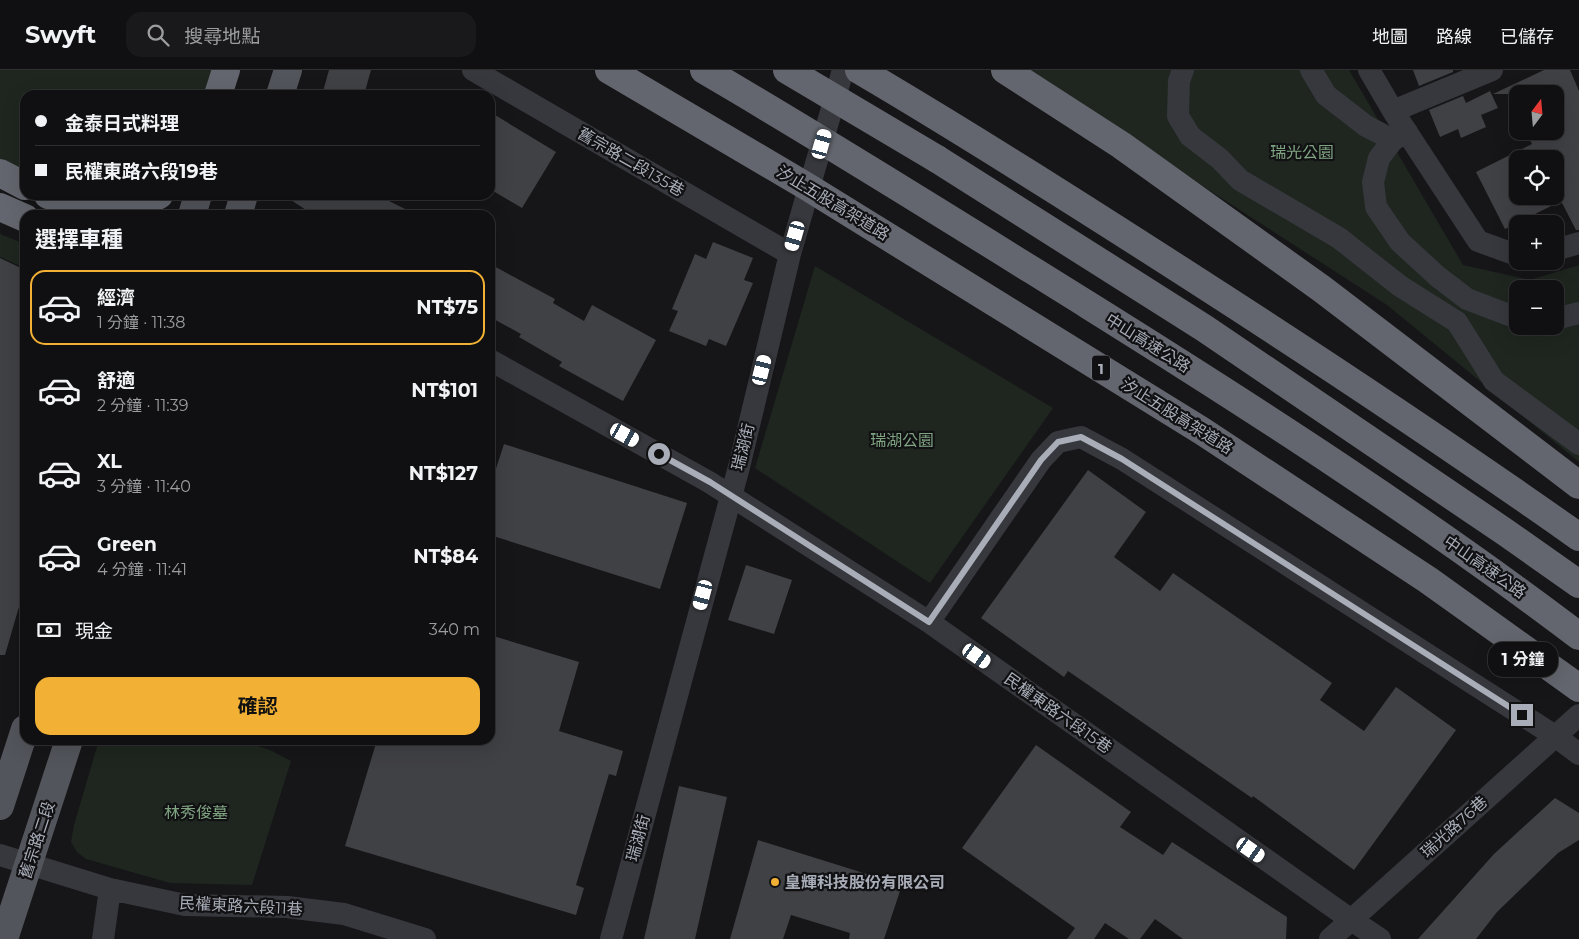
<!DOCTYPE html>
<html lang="zh-TW">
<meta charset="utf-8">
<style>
:root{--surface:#101012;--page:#19191b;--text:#f1f3f6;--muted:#9c9d9f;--line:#303032;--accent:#f2b134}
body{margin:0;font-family:Montserrat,"Noto Sans TC",sans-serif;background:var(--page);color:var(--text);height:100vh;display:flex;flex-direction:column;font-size:19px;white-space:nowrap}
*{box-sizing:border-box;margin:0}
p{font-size:16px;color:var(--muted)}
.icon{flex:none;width:28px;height:28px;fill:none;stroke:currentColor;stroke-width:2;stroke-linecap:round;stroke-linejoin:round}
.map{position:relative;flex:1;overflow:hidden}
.sheet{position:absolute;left:20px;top:140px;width:475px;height:535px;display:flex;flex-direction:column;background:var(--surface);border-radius:15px;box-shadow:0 5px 20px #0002,0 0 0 1px var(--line)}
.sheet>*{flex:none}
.guide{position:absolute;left:20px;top:20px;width:475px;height:110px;border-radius:15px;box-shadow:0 5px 20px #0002,0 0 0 1px var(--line);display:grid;align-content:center;height:110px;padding:0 15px;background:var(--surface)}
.needle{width:32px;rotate:16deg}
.tools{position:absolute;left:1509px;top:15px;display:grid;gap:10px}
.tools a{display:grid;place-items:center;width:55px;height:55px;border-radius:10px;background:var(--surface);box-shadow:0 5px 20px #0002,0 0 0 1px var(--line);font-size:25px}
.end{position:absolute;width:22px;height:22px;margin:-11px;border:6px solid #a8adb8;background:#111;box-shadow:0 0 0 2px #111}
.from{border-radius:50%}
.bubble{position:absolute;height:35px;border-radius:15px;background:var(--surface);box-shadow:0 5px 20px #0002,0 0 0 1px var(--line);font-size:16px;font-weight:700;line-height:35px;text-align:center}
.car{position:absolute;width:15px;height:30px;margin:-15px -8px;border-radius:6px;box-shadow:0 0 4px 1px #0007;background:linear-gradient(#fff 24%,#345 0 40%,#fff 0 76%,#345 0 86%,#fff 0)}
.guide b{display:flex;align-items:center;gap:18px;height:48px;font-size:19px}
.guide b+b{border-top:1px solid var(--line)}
.guide i{width:12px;height:12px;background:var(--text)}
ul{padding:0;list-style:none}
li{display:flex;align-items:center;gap:15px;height:75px;margin:0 10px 8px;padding:0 5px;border:2px solid transparent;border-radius:15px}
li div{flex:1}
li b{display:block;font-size:19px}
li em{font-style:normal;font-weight:700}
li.current{border-color:var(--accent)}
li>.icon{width:45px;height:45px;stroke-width:1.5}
h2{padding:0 15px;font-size:22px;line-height:60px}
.pay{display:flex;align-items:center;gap:12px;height:55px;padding:0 15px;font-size:19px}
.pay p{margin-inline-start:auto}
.primary-button{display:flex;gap:10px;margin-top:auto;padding:10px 15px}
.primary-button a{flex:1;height:58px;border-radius:15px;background:var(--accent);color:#111;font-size:20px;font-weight:700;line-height:58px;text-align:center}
header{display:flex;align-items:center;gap:30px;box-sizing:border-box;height:70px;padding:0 25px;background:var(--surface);border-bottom:1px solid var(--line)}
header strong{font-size:24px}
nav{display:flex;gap:28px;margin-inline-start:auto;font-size:18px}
.search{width:350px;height:45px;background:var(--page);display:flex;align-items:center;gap:12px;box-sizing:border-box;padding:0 18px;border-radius:15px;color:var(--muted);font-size:19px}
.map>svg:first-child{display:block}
</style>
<header>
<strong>Swyft</strong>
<div class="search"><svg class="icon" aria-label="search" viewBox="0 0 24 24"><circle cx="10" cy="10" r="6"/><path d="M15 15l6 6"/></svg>搜尋地點</div>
<nav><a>地圖</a><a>路線</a><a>已儲存</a></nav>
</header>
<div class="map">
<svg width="1579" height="869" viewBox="0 0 1579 869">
<rect width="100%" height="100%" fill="#161618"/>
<path fill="#1e261f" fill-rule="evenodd" d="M0,0H216L209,25H25V109L0,97Z
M1023,0H1349L1463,195L1530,210L1579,195V392L1387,235ZM1518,219H1555V256H1518Z
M0,164L25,174V198L0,187Z
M815,196L1053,338L930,513L755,398Z
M99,670H240L270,680L291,691L252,815L170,813L86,789L77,782L71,772L74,755Z"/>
<path fill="#404145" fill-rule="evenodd" d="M329,0H371L364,25H322Z
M1413,0H1453V2L1419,16Z
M1544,0H1570L1579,21V160H1576L1561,131L1505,159L1476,102L1532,74L1525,61H1555V24H1493ZM1518,89H1555V126H1518Z
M1490,21L1498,38L1481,45L1486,57L1461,68L1458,59L1440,67L1429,40L1463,26L1466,33Z
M490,42L556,82L522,138L490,119Z
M283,125H377L417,145H314Z
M713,172L753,188L744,210L753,213L726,276L709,269L706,276L669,261L678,241L672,239L695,184L706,189Z
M0,188L25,200V516L5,585H0Z
M490,194L555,229L553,233L584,251L592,235L656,270L623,331L559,296L562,292L519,267L521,264L490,247Z
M504,374L687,433L660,519L490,465V417Z
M1088,400L1146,442L1114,487L1160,521L1173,503L1332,613L1320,630L1364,661L1396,617L1456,660L1354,800L1253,726L1252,728L1068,601L1064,607L981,548Z
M746,495L792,510L774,564L728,550Z
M490,565L579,592L559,661L623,681L616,706L609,704L576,815L584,818L576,845L345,776L377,670H490Z
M1036,675L1131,742L1120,757L1163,785L1172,772L1287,847L1286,869H1183L1155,849L1140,869H1129L1105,853L1094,869H1067L1075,858L962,778Z
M679,716L727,727L695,869H644Z
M1555,728L1579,743V770L1558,783L1497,842L1476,869H1418L1494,784Z
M758,770L902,815L884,869H849L850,863L791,845L783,869H730Z"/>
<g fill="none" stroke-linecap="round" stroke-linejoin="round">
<path stroke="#37383d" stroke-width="22" d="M473,0L790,184
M1183,0L1179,11L1178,46L1190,66L1220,89L1240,110L1339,168L1400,216L1457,252L1494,311L1579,374
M1311,0L1326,25L1366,56L1393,70
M1369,0L1393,41L1478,171L1511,183L1518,182
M1393,41L1492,0
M1407,62L1393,70L1379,88L1373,112L1376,137L1400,172L1437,206L1467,229L1509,245L1518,246
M1555,180L1579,173
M1555,249L1579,243
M490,290L709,412L929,552L1350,849L1380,869
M929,552L1041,390L1058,372L1081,367L1122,389L1555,666L1579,684
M0,785L110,819L185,835L287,837L344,844L425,869
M103,869L110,819
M611,869L739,397L790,184L843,0
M1330,869L1579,645"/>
<path stroke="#53555c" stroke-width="28" d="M280,25L288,0
M192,145L198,125
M238,145L244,125
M0,736L25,659
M4,869L69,670"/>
<path stroke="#63666e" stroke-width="28" d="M859,0C973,67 1084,138 1196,210C1325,293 1453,378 1579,467
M1005,0L1121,75L1322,219L1579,415
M218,25L226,0
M937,89L1204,258L1505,462L1579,514
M0,103L25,116
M48,125L69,133L142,145
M0,137L25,148
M119,140L139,136L159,125"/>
<path stroke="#63666e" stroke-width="28" d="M609,0L806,116L1202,361L1428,510L1579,618
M704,0C834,76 961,156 1088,235C1256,340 1422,447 1579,566
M787,0L937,89"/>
</g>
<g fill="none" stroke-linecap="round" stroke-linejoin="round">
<path stroke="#a8adb8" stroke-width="6" d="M659,384L710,412L929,552L1041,390L1058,372L1081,367L1122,389L1522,645"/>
</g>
<circle fill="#f2b134" stroke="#111113" stroke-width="2" cx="775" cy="812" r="5"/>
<g text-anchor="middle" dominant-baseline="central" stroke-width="4.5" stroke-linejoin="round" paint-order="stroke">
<rect fill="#111113" stroke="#7b7e86" stroke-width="1" x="1092" y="285.5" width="18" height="25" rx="4"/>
<g font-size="15" font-weight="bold" fill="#a8adb8">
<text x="1101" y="298">1</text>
</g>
<g font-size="16" fill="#7fa381" stroke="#111113">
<text x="1302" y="82">瑞光公園</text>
<text x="902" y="370">瑞湖公園</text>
<text x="196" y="742">林秀俊墓</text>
</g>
<g font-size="16" fill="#a8adb8" stroke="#111113">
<text transform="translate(631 92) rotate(30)">舊宗路二段135巷</text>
<text transform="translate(833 133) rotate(31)">汐止五股高架道路</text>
<text transform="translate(1148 273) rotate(32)">中山高速公路</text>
<text transform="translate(1177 346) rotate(32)">汐止五股高架道路</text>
<text transform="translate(743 377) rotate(-76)">瑞湖街</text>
<text transform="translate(1485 497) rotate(35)">中山高速公路</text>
<text transform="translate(1058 643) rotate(35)">民權東路六段15巷</text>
<text transform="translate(1454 757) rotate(-42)">瑞光路76巷</text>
<text transform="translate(638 768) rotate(-75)">瑞湖街</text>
<text transform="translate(37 770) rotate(-72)">舊宗路二段</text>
<text transform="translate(241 836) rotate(3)">民權東路六段11巷</text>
</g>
<g font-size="16" font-weight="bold" fill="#a8adb8" stroke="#111113" text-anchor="start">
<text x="785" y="812">皇輝科技股份有限公司</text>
</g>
</g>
</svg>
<div class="tools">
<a><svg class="needle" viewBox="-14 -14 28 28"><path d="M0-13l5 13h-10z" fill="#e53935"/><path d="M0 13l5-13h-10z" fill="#9c9d9f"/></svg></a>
<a><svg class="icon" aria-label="locate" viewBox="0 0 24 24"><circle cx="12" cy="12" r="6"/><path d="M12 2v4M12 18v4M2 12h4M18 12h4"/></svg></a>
<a>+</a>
<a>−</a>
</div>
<i class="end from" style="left:659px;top:384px"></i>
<i class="end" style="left:1522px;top:645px"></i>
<div class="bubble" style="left:1488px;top:572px;width:70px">1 分鐘</div>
<i class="car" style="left:822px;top:74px;rotate:16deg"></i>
<i class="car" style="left:795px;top:166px;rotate:196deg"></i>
<i class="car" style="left:762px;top:300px;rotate:14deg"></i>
<i class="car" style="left:625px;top:365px;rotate:119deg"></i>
<i class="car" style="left:703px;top:525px;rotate:195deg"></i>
<i class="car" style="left:977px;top:586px;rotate:125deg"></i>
<i class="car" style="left:1251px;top:780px;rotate:125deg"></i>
<div class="guide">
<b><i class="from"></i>金泰日式料理</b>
<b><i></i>民權東路六段19巷</b>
</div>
<section class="sheet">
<h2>選擇車種</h2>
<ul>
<li class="current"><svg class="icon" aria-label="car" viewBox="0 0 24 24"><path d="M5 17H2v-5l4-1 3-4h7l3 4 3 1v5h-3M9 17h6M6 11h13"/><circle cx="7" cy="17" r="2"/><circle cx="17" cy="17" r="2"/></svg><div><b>經濟</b><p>1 分鐘 · 11:38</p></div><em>NT$75</em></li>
<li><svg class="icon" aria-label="car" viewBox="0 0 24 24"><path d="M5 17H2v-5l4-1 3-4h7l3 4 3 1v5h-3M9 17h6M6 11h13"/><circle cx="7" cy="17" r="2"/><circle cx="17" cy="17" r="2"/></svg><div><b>舒適</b><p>2 分鐘 · 11:39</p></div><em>NT$101</em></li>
<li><svg class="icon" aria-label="car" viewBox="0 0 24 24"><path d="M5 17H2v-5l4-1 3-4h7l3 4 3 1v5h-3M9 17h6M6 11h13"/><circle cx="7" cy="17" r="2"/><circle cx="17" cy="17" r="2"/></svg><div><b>XL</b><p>3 分鐘 · 11:40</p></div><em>NT$127</em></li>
<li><svg class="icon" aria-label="car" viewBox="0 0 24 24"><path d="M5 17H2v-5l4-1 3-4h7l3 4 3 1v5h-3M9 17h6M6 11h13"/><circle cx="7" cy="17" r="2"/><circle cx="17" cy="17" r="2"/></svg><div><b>Green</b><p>4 分鐘 · 11:41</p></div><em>NT$84</em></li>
</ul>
<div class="pay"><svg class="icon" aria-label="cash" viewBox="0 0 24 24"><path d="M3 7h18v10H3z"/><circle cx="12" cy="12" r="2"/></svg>現金<p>340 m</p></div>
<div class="primary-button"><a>確認</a></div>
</section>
</div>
